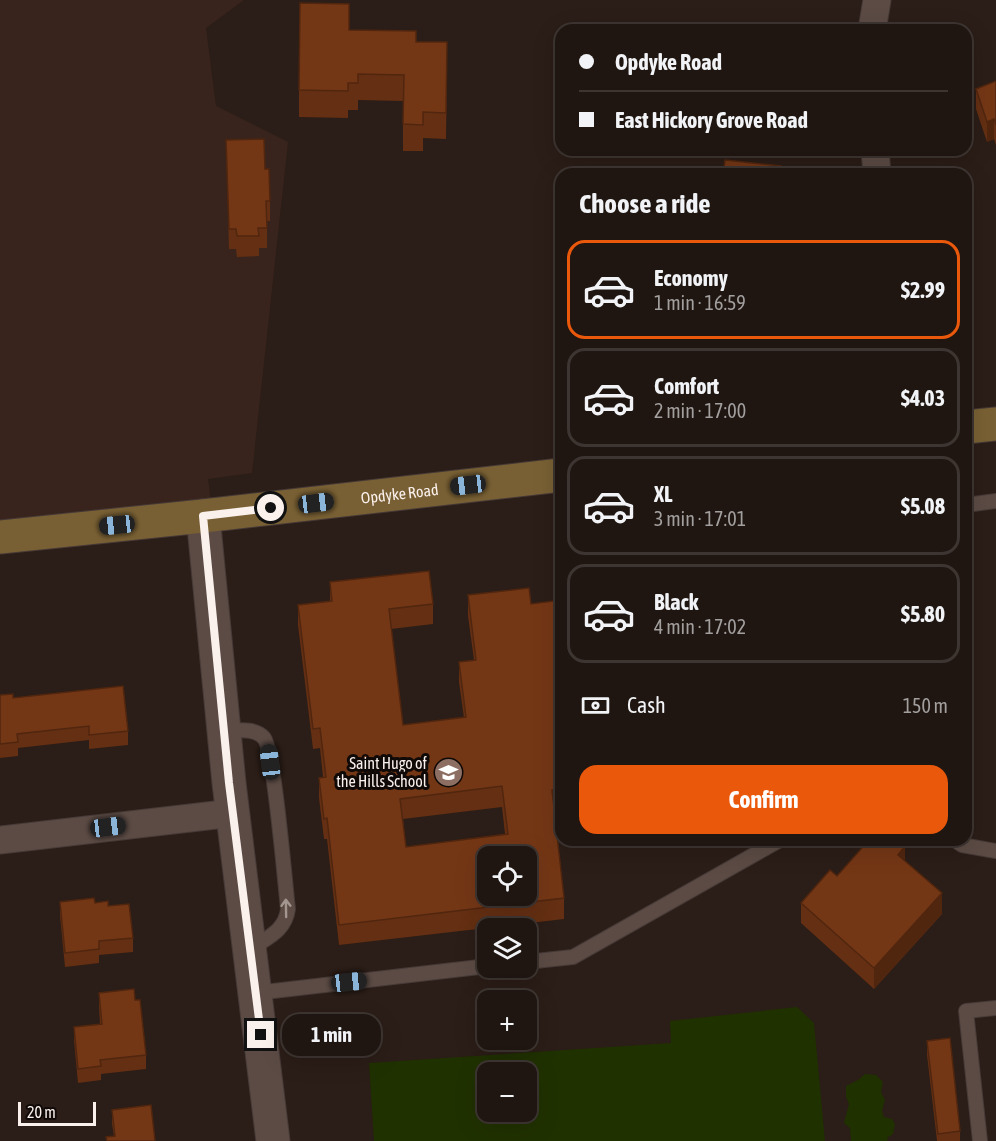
<!DOCTYPE html>
<meta charset="utf-8">
<style>
:root{--surface:#201611;--page:#2d231f;--text:#f1f3f6;--muted:#a29f9f;--line:#3d3531;--accent:#ea580c}
body{margin:0;font-family:"Asap Condensed",sans-serif;background:var(--page);color:var(--text);height:100vh;display:flex;flex-direction:column;font-size:22px;white-space:nowrap}
*{box-sizing:border-box;margin:0}
p{font-size:20px;color:var(--muted)}
.icon{flex:none;width:33px;height:33px;fill:none;stroke:currentColor;stroke-width:2;stroke-linecap:round;stroke-linejoin:round}
.map{position:relative;flex:1;overflow:hidden}
.side{position:absolute;left:555px;top:168px;width:417px;height:678px;display:flex;flex-direction:column;background:var(--surface);border-radius:18px;box-shadow:0 6px 24px #0002,0 0 0 2px var(--line)}
.side>*{flex:none}
.banner{position:absolute;left:555px;top:24px;width:417px;height:132px;border-radius:18px;box-shadow:0 6px 24px #0002,0 0 0 2px var(--line);display:grid;align-content:center;height:132px;padding:0 24px;background:var(--surface)}
.tools{position:absolute;left:477px;top:846px;display:grid;gap:12px}
.tools a{display:grid;place-items:center;width:60px;height:60px;border-radius:12px;background:var(--surface);box-shadow:0 6px 24px #0002,0 0 0 2px var(--line);font-size:30px}
.scale{position:absolute;left:18px;bottom:15px;width:78px;box-sizing:border-box;padding-left:6px;border:3px solid #faf0ec;border-top:0;font-size:16px;line-height:21px;white-space:nowrap;color:#faf0ec;-webkit-text-stroke:4px #0f0907;paint-order:stroke}
.end{position:absolute;width:27px;height:27px;margin:-14px;border:8px solid #faf0ec;background:#111;box-shadow:0 0 0 3px #111}
.from{border-radius:50%}
.bubble{position:absolute;height:42px;border-radius:18px;background:var(--surface);box-shadow:0 6px 24px #0002,0 0 0 2px var(--line);font-size:20px;font-weight:700;line-height:42px;text-align:center}
.car{position:absolute;width:18px;height:36px;margin:-18px -9px;border-radius:8px;box-shadow:0 0 4px 2px #0007;background:linear-gradient(#222 24%,#8ab4d8 0 40%,#222 0 76%,#8ab4d8 0 86%,#222 0)}
.banner b{display:flex;align-items:center;gap:21px;height:57px;font-size:22px}
.banner b+b{border-top:2px solid var(--line)}
.banner i{width:15px;height:15px;background:var(--text)}
ul{padding:0;list-style:none}
li{display:flex;align-items:center;gap:18px;height:99px;margin:0 12px 9px;padding:0 12px;border:3px solid var(--line);border-radius:18px}
li div{flex:1}
li b{display:block;font-size:22px}
li em{font-style:normal;font-weight:700}
li.selected{border-color:var(--accent)}
li>.icon{width:54px;height:54px;stroke-width:1.5}
h2{padding:0 24px;font-size:27px;line-height:72px}
.pay{display:flex;align-items:center;gap:15px;height:66px;padding:0 24px;font-size:22px}
.pay p{margin-inline-start:auto}
.action{display:flex;gap:12px;margin-top:auto;padding:12px 24px}
.action a{flex:1;height:69px;border-radius:18px;background:var(--accent);color:#fff;font-size:24px;font-weight:700;line-height:69px;text-align:center}
.map>svg:first-child{display:block}
</style>
<div class="map">
<svg width="996" height="1141" viewBox="0 0 996 1141">
<rect width="100%" height="100%" fill="#2b1d17"/>
<path fill="#38241c" d="M0,0H244L206,28L216,106L288,142L252,473L208,479L213,518L0,543Z"/>
<path fill="#203100" fill-rule="evenodd" d="M797,1007L814,1023L825,1141H374L369,1063L671,1043L670,1021ZM488,1072H526V1112H488Z
M865,1074L876,1075L883,1082L881,1092L885,1100L882,1111L884,1117L892,1119L895,1124L893,1134L887,1138L888,1141H851L850,1128L844,1123L849,1104L846,1097V1086L858,1080Z"/>
<g fill="none" stroke-linecap="round" stroke-linejoin="round">
<defs>
<path id="service" d="M966,505L996,501
M224,731C236,731 255,727 264,738C274,750 285,884 288,909C285,931 268,937 251,949
M955,840L962,845L996,851
M526,962L573,957L780,840
M256,993L488,966
M980,1141L966,1011L996,1008"/>
<path id="minor" d="M872,30L877,0
M875,150L877,174
M0,840L233,813"/>
<path id="tertiary" d="M203,516L229,783L273,1141"/>
<g id="secondary">
<path d="M966,427L996,424"/>
<path id="s1" d="M0,537L203,516L561,475"/>
</g>
</defs>
<use href="#service" stroke="#463a37" stroke-width="16"/>
<use href="#minor" stroke="#463a37" stroke-width="29"/>
<use href="#tertiary" stroke="#463a37" stroke-width="35"/>
<use href="#secondary" stroke="#463a37" stroke-width="35"/>
<use href="#service" stroke="#5c4b45" stroke-width="14"/>
<use href="#minor" stroke="#5c4b45" stroke-width="27"/>
<use href="#tertiary" stroke="#5c4b45" stroke-width="33"/>
<use href="#secondary" stroke="#796034" stroke-width="33"/>
</g>
<path fill="#642f13" fill-rule="evenodd" d="M349,30L416,42L447,69L446,139L423,138V151H403V101L358,100V110H348V118L299,117V90Z
M996,81V145L994,139L987,142L976,109V89Z
M226,140L265,169L270,201V221H267V248H259V256L237,257L236,249H229Z
M330,582L433,604V624L391,629L403,725L464,718L459,682V662L474,660L468,616V595L531,604L561,600V810L554,811L564,898V919L339,945L327,839H324L319,798V778L323,777L320,748L313,749L298,625V605L330,601ZM502,807L505,834L406,847L403,819Z
M0,695L128,731V745L89,749V740L18,748V756L0,758Z
M905,861L942,914L874,989L801,923V903L837,876Z
M60,902L95,903L108,906L133,938V952L99,955V963L65,967L60,916Z
M99,993L135,1000L146,1055V1069L101,1074V1080L78,1083L74,1041V1027L100,1024L99,1007Z
M927,1041L960,1131V1141H937L927,1055Z
M112,1110L155,1141L114,1136L112,1124Z"/>
<path fill="#51260f" d="M994,119V139L987,142V122Z
M905,846V867L898,855Z
M942,893V914L874,989V968Z"/>
<path fill="#743716" stroke="#51260f" stroke-width="1.5" fill-rule="evenodd" d="M300,3L349,4V30L416,31V42H447L446,113L423,112V125L403,124L404,75L358,74V83H348V91L299,90Z
M996,81V125L994,119L987,122L976,89Z
M264,139L265,169H269L270,201H266L267,228H258L259,236H237L236,229H229L226,140Z
M725,160L781,166L780,174H723Z
M429,571L433,604L389,609L403,725L466,717L459,662L476,660L468,595L529,588L531,604L561,600V789L552,790L564,898L339,925L327,818L324,819L319,778L326,777L320,728L313,729L298,605L332,601L330,582ZM502,786L508,834L406,847L400,799ZM488,856H526V896H488Z
M123,686L128,731L89,735V726L17,734L18,742L0,744V695L13,694V698Z
M869,840H899L905,846L898,855L942,893L874,968L801,903L830,870L837,876Z
M94,898L95,903L108,901V906L129,904L133,938L99,941V949L65,953L60,902Z
M134,989L135,1000H140L146,1055L100,1060L101,1066L78,1069L74,1027L102,1024L99,993Z
M950,1038L960,1131L938,1134L927,1041Z
M151,1105L155,1141H107L106,1137L115,1136L112,1110Z"/>
<defs><path id="oneway-shaft" d="M-6 0H5M1.5-3L5.5 0L1.5 3" fill="none" stroke-width="1.6" stroke-linecap="round" stroke-linejoin="round" transform="scale(1.5)"/></defs>
<use stroke="#a39590" href="#oneway-shaft" transform="translate(286 908) rotate(-91)"/>
<g fill="none" stroke-linecap="round" stroke-linejoin="round">
<path stroke="#faf0ec" stroke-width="8" d="M261,1035L229,783L203,516L271,508"/>
</g>
<defs>
<symbol id="school-disc" viewBox="-11 -11 22 22"><circle r="9.5" fill="#8d6e63" stroke="#0f0907"/><path d="M0-5L7-2L0 1L-7-2ZM-4 1L0 2.5L4 1V4Q0 6-4 4Z" fill="#fff"/></symbol>
</defs>
<g fill-rule="evenodd">
<use href="#school-disc" x="432" y="756" width="33" height="33"/>
</g>
<g text-anchor="middle" dominant-baseline="central" stroke-width="6" stroke-linejoin="round" paint-order="stroke">
<g font-size="16" fill="#faf0ec" stroke="#0f0907">
<text stroke="none"><textPath href="#s1" startOffset="402">Opdyke Road</textPath></text>
</g>
<g font-size="16" fill="#faf0ec" stroke="#0f0907" text-anchor="end">
<text x="427" y="763">Saint Hugo of<tspan x="427" dy="18">the Hills School</tspan></text>
</g>
</g>
</svg>
<div class="tools">
<a><svg class="icon" aria-label="locate" viewBox="0 0 24 24"><circle cx="12" cy="12" r="6"/><path d="M12 2v4M12 18v4M2 12h4M18 12h4"/></svg></a>
<a><svg class="icon" aria-label="layers" viewBox="0 0 24 24"><path d="M12 4l9 5-9 5-9-5zM3 14l9 5 9-5"/></svg></a>
<a>+</a>
<a>−</a>
</div>
<div class="scale">20 m</div>
<i class="end from" style="left:271px;top:508px"></i>
<i class="end" style="left:261px;top:1035px"></i>
<div class="bubble" style="left:282px;top:1014px;width:99px">1 min</div>
<i class="car" style="left:468px;top:485px;rotate:263deg"></i>
<i class="car" style="left:316px;top:503px;rotate:83deg"></i>
<i class="car" style="left:117px;top:525px;rotate:264deg"></i>
<i class="car" style="left:270px;top:762px;rotate:353deg"></i>
<i class="car" style="left:108px;top:827px;rotate:83deg"></i>
<i class="car" style="left:349px;top:982px;rotate:84deg"></i>
<div class="banner">
<b><i class="from"></i>Opdyke Road</b>
<b><i></i>East Hickory Grove Road</b>
</div>
<section class="side">
<h2>Choose a ride</h2>
<ul>
<li class="selected"><svg class="icon" aria-label="car" viewBox="0 0 24 24"><path d="M5 17H2v-5l4-1 3-4h7l3 4 3 1v5h-3M9 17h6M6 11h13"/><circle cx="7" cy="17" r="2"/><circle cx="17" cy="17" r="2"/></svg><div><b>Economy</b><p>1 min · 16:59</p></div><em>$2.99</em></li>
<li><svg class="icon" aria-label="car" viewBox="0 0 24 24"><path d="M5 17H2v-5l4-1 3-4h7l3 4 3 1v5h-3M9 17h6M6 11h13"/><circle cx="7" cy="17" r="2"/><circle cx="17" cy="17" r="2"/></svg><div><b>Comfort</b><p>2 min · 17:00</p></div><em>$4.03</em></li>
<li><svg class="icon" aria-label="car" viewBox="0 0 24 24"><path d="M5 17H2v-5l4-1 3-4h7l3 4 3 1v5h-3M9 17h6M6 11h13"/><circle cx="7" cy="17" r="2"/><circle cx="17" cy="17" r="2"/></svg><div><b>XL</b><p>3 min · 17:01</p></div><em>$5.08</em></li>
<li><svg class="icon" aria-label="car" viewBox="0 0 24 24"><path d="M5 17H2v-5l4-1 3-4h7l3 4 3 1v5h-3M9 17h6M6 11h13"/><circle cx="7" cy="17" r="2"/><circle cx="17" cy="17" r="2"/></svg><div><b>Black</b><p>4 min · 17:02</p></div><em>$5.80</em></li>
</ul>
<div class="pay"><svg class="icon" aria-label="cash" viewBox="0 0 24 24"><path d="M3 7h18v10H3z"/><circle cx="12" cy="12" r="2"/></svg>Cash<p>150 m</p></div>
<div class="action"><a>Confirm</a></div>
</section>
</div>
